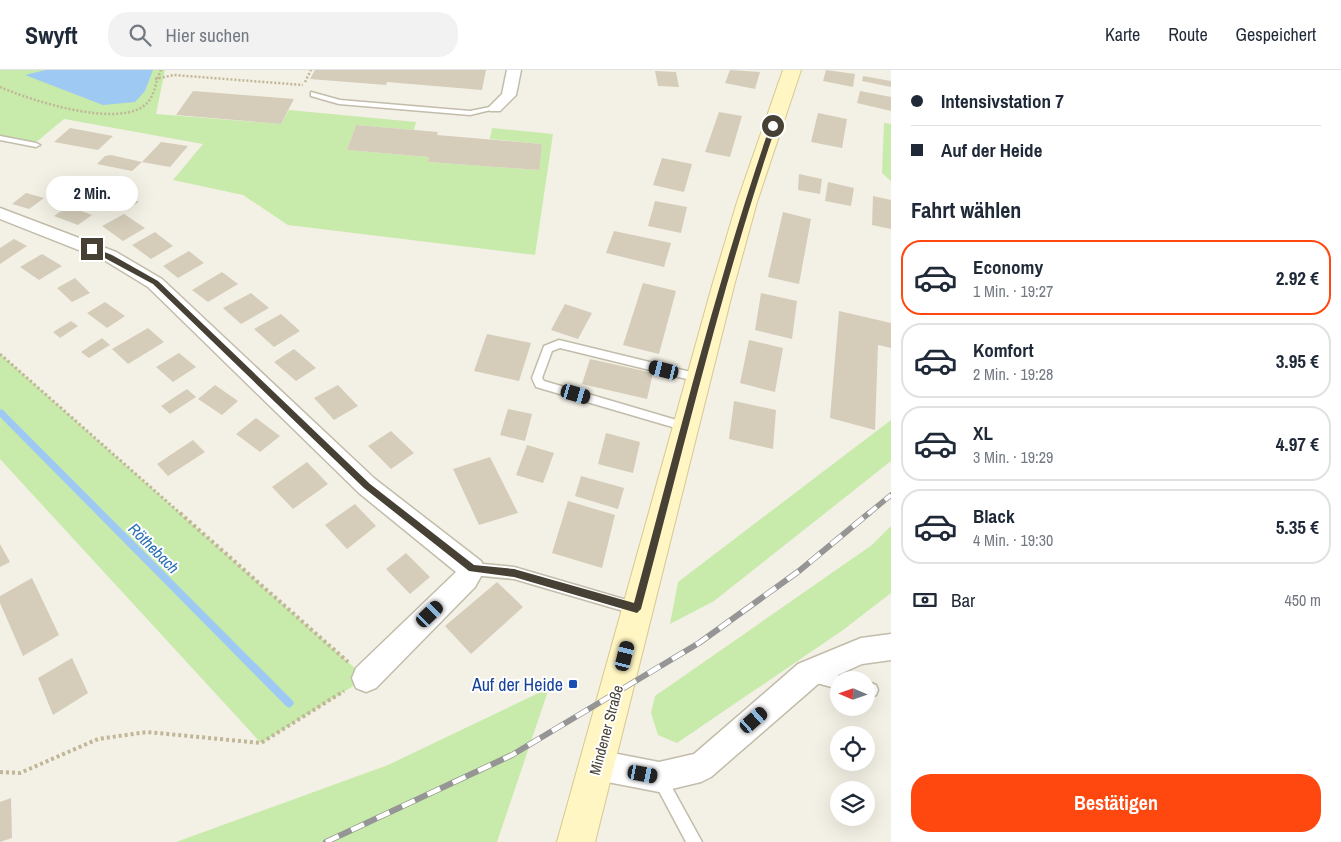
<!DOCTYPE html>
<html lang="de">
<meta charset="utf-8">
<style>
:root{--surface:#fff;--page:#f2f2f3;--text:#1f2937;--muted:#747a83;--line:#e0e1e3;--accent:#ff4810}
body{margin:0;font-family:"Archivo Narrow",sans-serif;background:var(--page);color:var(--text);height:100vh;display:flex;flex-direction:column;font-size:19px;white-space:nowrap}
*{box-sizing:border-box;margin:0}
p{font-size:16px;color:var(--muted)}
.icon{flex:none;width:28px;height:28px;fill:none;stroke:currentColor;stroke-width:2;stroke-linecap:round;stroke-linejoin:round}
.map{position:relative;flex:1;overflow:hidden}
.sheet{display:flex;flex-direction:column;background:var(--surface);width:450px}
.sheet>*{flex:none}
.banner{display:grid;align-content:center;height:110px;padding:0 20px;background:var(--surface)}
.needle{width:32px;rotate:272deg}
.tools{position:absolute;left:830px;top:601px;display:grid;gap:10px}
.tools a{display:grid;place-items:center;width:45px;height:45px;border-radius:50%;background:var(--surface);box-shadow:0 5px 20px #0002;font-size:25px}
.end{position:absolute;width:22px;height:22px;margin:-11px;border:6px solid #464134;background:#fff;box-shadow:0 0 0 2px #fff}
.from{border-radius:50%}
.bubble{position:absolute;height:35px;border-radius:18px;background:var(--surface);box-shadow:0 5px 20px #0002;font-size:16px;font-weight:700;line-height:35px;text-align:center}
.car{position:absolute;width:15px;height:30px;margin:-15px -8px;border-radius:6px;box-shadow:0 0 4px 1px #0007;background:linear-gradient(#222 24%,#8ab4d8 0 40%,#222 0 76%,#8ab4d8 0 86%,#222 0)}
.banner b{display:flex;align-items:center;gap:18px;height:48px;font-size:19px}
.banner b+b{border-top:1px solid var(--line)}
.banner i{width:12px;height:12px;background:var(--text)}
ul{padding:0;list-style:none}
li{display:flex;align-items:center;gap:15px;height:75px;margin:0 10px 8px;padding:0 10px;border:2px solid var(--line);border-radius:20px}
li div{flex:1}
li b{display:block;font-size:19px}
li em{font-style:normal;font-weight:700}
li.selected{border-color:var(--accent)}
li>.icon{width:45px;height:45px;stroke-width:1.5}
h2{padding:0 20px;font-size:22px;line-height:60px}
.pay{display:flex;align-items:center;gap:12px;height:55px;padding:0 20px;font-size:19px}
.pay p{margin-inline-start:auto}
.button{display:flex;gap:10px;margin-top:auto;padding:10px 20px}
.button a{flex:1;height:58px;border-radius:20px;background:var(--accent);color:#fff;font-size:20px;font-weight:700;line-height:58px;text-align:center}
header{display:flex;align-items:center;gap:30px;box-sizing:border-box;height:70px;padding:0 25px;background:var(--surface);border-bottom:1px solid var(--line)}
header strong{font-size:24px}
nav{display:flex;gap:28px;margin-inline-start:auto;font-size:18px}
.search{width:350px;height:45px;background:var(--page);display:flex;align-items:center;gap:12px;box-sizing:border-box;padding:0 18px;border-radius:20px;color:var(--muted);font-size:19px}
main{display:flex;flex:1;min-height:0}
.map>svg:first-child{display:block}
</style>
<header>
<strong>Swyft</strong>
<div class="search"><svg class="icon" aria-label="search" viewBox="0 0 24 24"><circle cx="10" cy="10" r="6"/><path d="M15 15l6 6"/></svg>Hier suchen</div>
<nav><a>Karte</a><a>Route</a><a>Gespeichert</a></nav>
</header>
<main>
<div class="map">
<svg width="891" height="772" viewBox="0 0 891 772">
<rect width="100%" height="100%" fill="#f3f0e5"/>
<path fill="#c8eaab" d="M0,0H165L156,44L281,54L289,40L416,52L414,60L356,55L347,80L429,87L428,92L538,100L542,74L490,69L492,58L553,64L535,185L288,155L243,125L173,110L203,74L64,49L34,74L0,67Z
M884,53L891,54V111L882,103Z
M0,284L366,608L261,673L0,389Z
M891,350V391L714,531L670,554L678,512Z
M891,456V523L843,560L677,673L658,665L651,643L655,626L872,475Z
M549,618L497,772H176L388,695Z"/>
<path fill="#9ec9f3" d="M46,0H153L145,21L135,32L103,35L25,5Z"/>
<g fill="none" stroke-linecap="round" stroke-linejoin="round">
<path fill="#9ec9f3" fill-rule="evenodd" d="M0,339L3,340L292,630L294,633L292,636L289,638L286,636L0,347Z"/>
</g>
<path fill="#d5cdba" d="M315,0H486L482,20L387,12L386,15L310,9Z
M730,0L760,2L755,19L725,13Z
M826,0L855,4L853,17L823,11Z
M655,1L676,2L679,17L658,16Z
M863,6L891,11V17L862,11Z
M193,21L294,29L281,54L176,45Z
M860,21L891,27V41L857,33Z
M719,42L742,46L730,87L705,82Z
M818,43L847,49L842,78L811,72Z
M356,55L438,62L437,65L542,74L539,100L428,92L429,87L347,80Z
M70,58L113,66L98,80L54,72Z
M161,72L188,76L170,97L142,92Z
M111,85L142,92L132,101L97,94L105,86Z
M662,88L692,94L684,122L653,115Z
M799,104L822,109L820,124L798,120Z
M828,112L854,118L851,136L825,131Z
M67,118L75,121L56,134L49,131Z
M26,123L44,128L29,139L12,134Z
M125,124L139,132L124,141L110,133Z
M873,126L891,130V159L872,155Z
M655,131L687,137L681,163L648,156Z
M68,136L92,145L78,155L54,146Z
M783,142L811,149L799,214L768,207Z
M124,144L145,158L123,171L102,156Z
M614,161L671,173L664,197L606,183Z
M155,162L173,176L151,189L132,175Z
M14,169L27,176L0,194V178Z
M189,181L204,193L178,208L163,196Z
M42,184L62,196L39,210L20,197Z
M222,202L238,214L208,232L192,220Z
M75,208L90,223L72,232L57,218Z
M643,213L676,221L659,284L623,275Z
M251,223L269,238L241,254L223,238Z
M761,223L797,231L792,269L755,260Z
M105,232L125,246L107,258L87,243Z
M565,234L592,243L578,269L551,260Z
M839,241L891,253V278L878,275L875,360L830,348Z
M281,244L300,261L274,277L254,259Z
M71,251L78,256L60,268L53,262Z
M148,258L164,272L128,294L112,279Z
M487,264L531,273L519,311L474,301Z
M102,268L110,275L89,288L81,282Z
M749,270L783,278L775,322L740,313Z
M294,279L316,298L296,311L274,292Z
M179,283L196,297L173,312L156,297Z
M590,289L653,303L647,329L582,314Z
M215,315L238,331L222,345L198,329Z
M338,315L358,336L334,350L314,328Z
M187,319L196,327L170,344L161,336Z
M734,331L776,340L773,379L729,369Z
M508,339L532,344L525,371L500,365Z
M256,348L280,366L260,382L236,364Z
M391,361L414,383L391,399L368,376Z
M606,363L640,372L633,403L598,394Z
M193,370L205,382L168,406L157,394Z
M527,375L554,383L543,413L516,405Z
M490,387L518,443L479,455L453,399Z
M307,392L328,414L293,439L272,417Z
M581,406L624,418L618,439L575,426Z
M568,431L615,445L602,498L552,483Z
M355,434L376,456L347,479L325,455Z
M0,474L10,492L0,497Z
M406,483L430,507L410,524L386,499Z
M32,508L59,565L23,586L0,533V526Z
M497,512L523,537L471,584L445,556Z
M72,588L88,623L53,645L38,608Z
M11,728L12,768L0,772V732Z"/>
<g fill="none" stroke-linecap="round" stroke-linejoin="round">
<defs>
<path id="lane" d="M311,22L340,30L470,41L495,36L499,38L470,45L339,34L311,26Z
M0,66L36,73L40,75L36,77L0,70Z
M559,270L703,305L704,308L699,312L560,278L552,281L542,308L544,311L690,354L691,357L690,360L686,361L536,317L532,308L543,279L544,276Z
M472,493L514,497L637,533L642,535L643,539L642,543L637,545L514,509L472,505L468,503L466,499L468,495Z
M814,599L844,607L845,610H839V619L809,611L807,606L809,601Z
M866,611L876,615L878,620L876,625L871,627L866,625Z
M659,701L664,703L702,772H686L652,708L654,703Z"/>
<path id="street" d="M507,0H521L516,25L500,41H490L488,38L502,24Z
M0,138L116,182L162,209L375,409L481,491L485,499L475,517L376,618L366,622L356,618L352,608L356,598L456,502L359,423L148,217L104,190L0,149Z
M891,564V590L862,594L818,614L711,707L701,712L659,722L597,710L587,705L582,695L587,685L597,680L659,692L694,684L798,594L861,568Z"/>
<path id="secondary" d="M783,0H801L757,132L734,216L595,772H557L712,216L737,132Z"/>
</defs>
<use href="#lane" stroke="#c2bcaa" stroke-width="3"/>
<use href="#street" stroke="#c2bcaa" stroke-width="3"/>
<use href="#secondary" stroke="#d6c992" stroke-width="2"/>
<path stroke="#c2b698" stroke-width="2.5" stroke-dasharray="2 2" stroke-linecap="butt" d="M155,9L174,5L303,15
M305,12L311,0
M0,17C30,30 123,61 148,32C155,24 156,10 161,0"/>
<path stroke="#c2b698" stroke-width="3" stroke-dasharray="2.5 2.5" stroke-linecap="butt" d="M0,284L181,444"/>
<path stroke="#c2b698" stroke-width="4" stroke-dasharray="3 3" stroke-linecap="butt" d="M180,443L348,592
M0,702L20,703L98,669L147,662L261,673L344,621"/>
<use href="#lane" fill="#fff" fill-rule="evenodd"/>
<use href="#street" fill="#fff" fill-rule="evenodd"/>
<use href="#secondary" fill="#fff6c3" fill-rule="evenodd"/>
<defs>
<path id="rail-far1" d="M868,444L891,425"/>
<path id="rail" d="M326,772L512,685L699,573L799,501L869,443"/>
</defs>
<use href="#rail-far1" stroke="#959595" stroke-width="5.5"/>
<use href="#rail" stroke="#959595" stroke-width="6"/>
<use href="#rail-far1" stroke="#fff" stroke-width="4" stroke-dasharray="11" stroke-linecap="butt"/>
<use href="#rail" stroke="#fff" stroke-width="4.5" stroke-dasharray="14" stroke-linecap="butt"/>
</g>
<path fill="#464134" d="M773,55L776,56C722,215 684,377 641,539L637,543L514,507L469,501L364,418L153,214L88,179L92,177L112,185L158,211L370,414L474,495L514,499L634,533C677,374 716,213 770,56Z"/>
<rect fill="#1a4fb4" stroke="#fff" stroke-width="2" x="568" y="609" width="10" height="10" rx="2.5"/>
<g text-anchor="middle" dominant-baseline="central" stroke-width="4" stroke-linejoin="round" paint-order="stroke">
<g font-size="15" fill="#464134" stroke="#fff">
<text transform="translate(606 660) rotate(-75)">Mindener Straße</text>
</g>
<g font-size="16" font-style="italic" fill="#286fb7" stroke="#fff">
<text transform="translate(154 478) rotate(45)">Röthebach</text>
</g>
<g font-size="18" fill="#164399" stroke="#fff" text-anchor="end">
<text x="563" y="614">Auf der Heide</text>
</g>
</g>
</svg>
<div class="tools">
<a><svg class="needle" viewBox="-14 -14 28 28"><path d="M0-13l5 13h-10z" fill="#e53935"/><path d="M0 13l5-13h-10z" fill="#747a83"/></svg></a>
<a><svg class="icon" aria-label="locate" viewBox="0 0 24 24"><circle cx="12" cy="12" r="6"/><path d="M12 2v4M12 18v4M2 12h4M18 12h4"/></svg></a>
<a><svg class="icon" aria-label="layers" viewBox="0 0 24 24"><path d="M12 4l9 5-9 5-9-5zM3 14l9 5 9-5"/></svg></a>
</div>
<i class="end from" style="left:773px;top:56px"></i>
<i class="end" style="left:92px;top:179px"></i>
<div class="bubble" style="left:46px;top:106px;width:92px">2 Min.</div>
<i class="car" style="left:664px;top:300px;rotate:284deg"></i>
<i class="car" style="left:576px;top:324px;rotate:106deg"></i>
<i class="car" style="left:430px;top:544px;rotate:46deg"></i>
<i class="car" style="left:625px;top:586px;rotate:14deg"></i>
<i class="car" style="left:754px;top:650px;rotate:49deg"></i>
<i class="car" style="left:643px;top:704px;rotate:101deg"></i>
</div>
<section class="sheet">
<div class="banner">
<b><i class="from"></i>Intensivstation 7</b>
<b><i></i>Auf der Heide</b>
</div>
<h2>Fahrt wählen</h2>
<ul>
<li class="selected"><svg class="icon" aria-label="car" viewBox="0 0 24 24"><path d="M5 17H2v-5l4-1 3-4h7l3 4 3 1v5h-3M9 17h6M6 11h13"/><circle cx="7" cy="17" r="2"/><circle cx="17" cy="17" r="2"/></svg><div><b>Economy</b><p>1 Min. · 19:27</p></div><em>2.92 €</em></li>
<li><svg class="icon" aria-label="car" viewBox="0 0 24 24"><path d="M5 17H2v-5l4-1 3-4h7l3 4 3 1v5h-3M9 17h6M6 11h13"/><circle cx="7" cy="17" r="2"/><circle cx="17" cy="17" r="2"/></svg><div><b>Komfort</b><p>2 Min. · 19:28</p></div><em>3.95 €</em></li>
<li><svg class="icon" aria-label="car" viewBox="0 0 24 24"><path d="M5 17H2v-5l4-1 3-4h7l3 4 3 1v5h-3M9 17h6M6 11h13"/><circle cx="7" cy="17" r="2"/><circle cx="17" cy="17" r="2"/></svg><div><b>XL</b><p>3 Min. · 19:29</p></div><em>4.97 €</em></li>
<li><svg class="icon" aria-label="car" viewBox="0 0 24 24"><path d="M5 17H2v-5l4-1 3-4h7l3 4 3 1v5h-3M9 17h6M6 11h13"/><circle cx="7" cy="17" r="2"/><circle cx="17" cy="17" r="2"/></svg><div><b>Black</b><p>4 Min. · 19:30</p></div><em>5.35 €</em></li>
</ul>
<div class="pay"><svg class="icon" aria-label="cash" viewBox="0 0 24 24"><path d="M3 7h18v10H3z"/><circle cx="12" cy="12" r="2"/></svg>Bar<p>450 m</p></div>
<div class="button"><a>Bestätigen</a></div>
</section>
</main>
